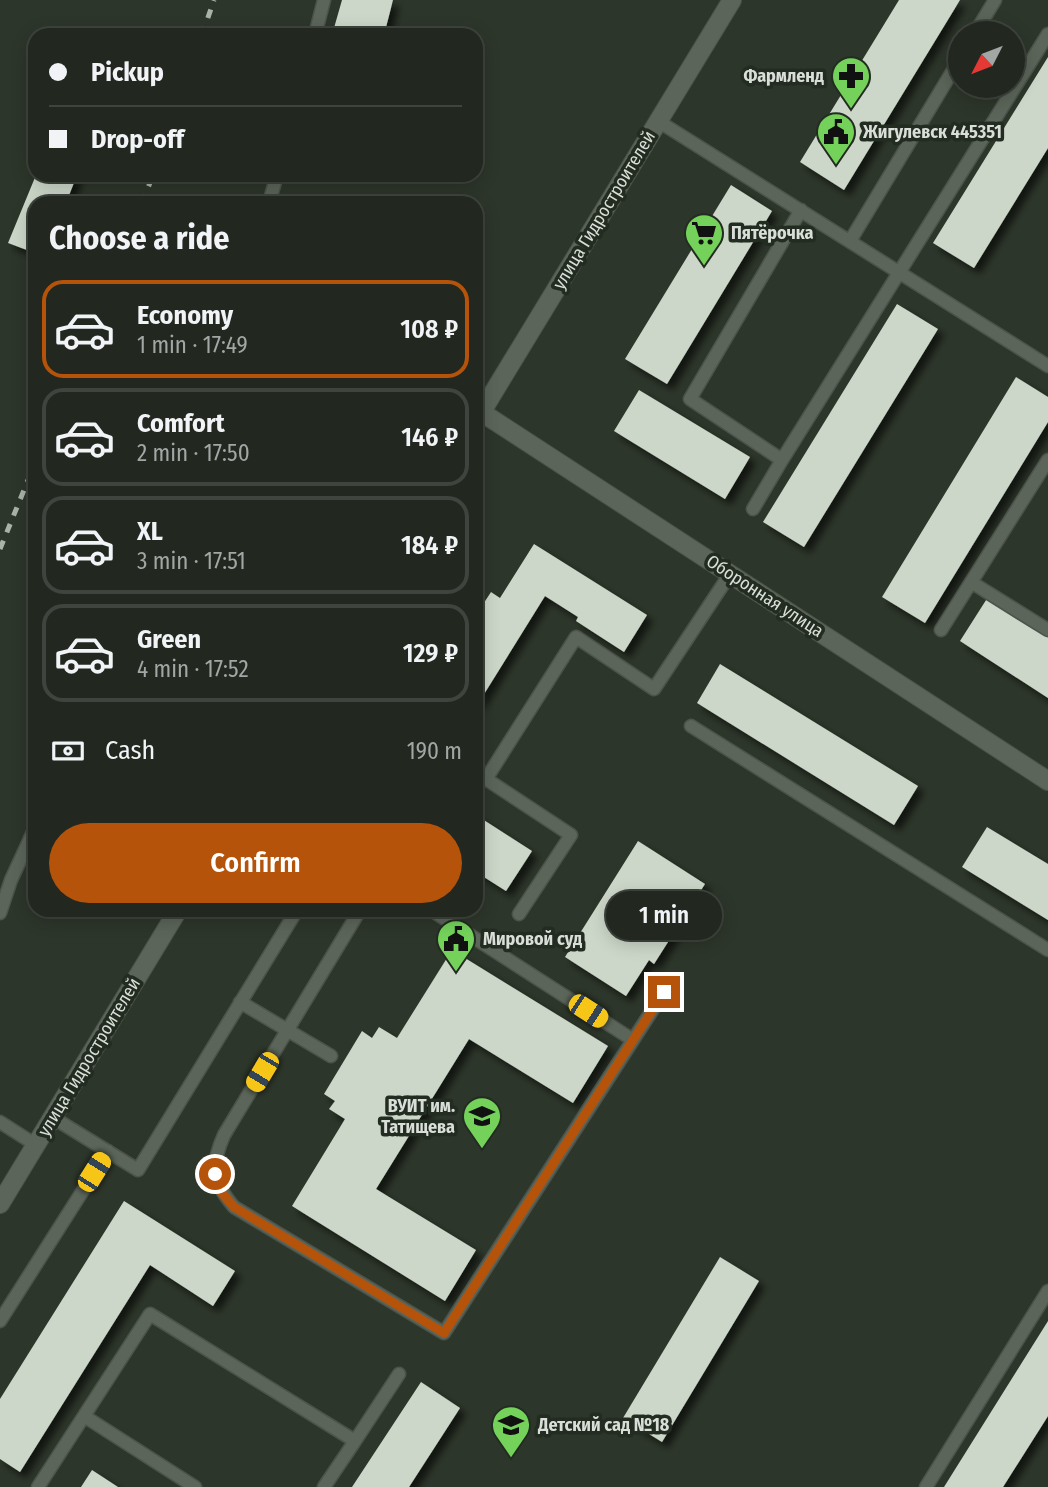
<!DOCTYPE html>
<meta charset="utf-8">
<style>
:root{--surface:#222820;--page:#2e342d;--text:#f1f3f6;--muted:#a2a6a5;--line:#3f443e;--accent:#b45309}
body{margin:0;font-family:"Fira Sans Condensed",sans-serif;background:var(--page);color:var(--text);height:100vh;display:flex;flex-direction:column;font-size:26px;white-space:nowrap}
*{box-sizing:border-box;margin:0}
p{font-size:23px;color:var(--muted)}
.icon{flex:none;width:38px;height:38px;fill:none;stroke:currentColor;stroke-width:2;stroke-linecap:round;stroke-linejoin:round}
.map{position:relative;flex:1;overflow:hidden}
.side{position:absolute;left:28px;top:196px;width:455px;height:721px;display:flex;flex-direction:column;background:var(--surface);border-radius:21px;box-shadow:0 4px 18px #0003,0 0 0 2px var(--line)}
.side>*{flex:none}
.hud{position:absolute;left:28px;top:28px;width:455px;height:154px;border-radius:21px;box-shadow:0 4px 18px #0003,0 0 0 2px var(--line);display:grid;align-content:center;height:154px;padding:0 21px;background:var(--surface)}
.needle{width:46px;rotate:228deg}
.buttons{position:absolute;left:948px;top:21px;display:grid;gap:14px}
.buttons a{display:grid;place-items:center;width:77px;height:77px;border-radius:50%;background:var(--surface);box-shadow:0 4px 18px #0003,0 0 0 2px var(--line);font-size:35px}
.end{position:absolute;width:32px;height:32px;margin:-16px;border:9px solid #b45309;background:#fff;box-shadow:0 0 0 4px #fff}
.from{border-radius:50%}
.bubble{position:absolute;height:49px;border-radius:24px;background:var(--surface);box-shadow:0 4px 18px #0003,0 0 0 2px var(--line);font-size:23px;font-weight:600;line-height:49px;text-align:center}
.car{position:absolute;width:21px;height:42px;margin:-21px -10px;border-radius:9px;box-shadow:0 0 5px 2px #0007;background:linear-gradient(#f5c518 24%,#345 0 40%,#f5c518 0 76%,#345 0 86%,#f5c518 0)}
.hud b{display:flex;align-items:center;gap:24px;height:66px;font-size:26px}
.hud b+b{border-top:2px solid var(--line)}
.hud i{width:18px;height:18px;background:var(--text)}
ul{padding:0;list-style:none}
li{display:flex;align-items:center;gap:21px;height:98px;margin:0 14px 10px;padding:0 7px;border:4px solid var(--line);border-radius:21px}
li div{flex:1}
li b{display:block;font-size:26px}
li em{font-style:normal;font-weight:600}
li.current{border-color:var(--accent)}
li>.icon{width:63px;height:63px;stroke-width:1.5}
h2{padding:0 21px;font-size:32px;line-height:84px}
.pay{display:flex;align-items:center;gap:18px;height:77px;padding:0 21px;font-size:26px}
.pay p{margin-inline-start:auto}
.primary-button{display:flex;gap:14px;margin-top:auto;padding:14px 21px}
.primary-button a{flex:1;height:80px;border-radius:42px;background:var(--accent);color:#fff;font-size:28px;font-weight:600;line-height:80px;text-align:center}
.map>svg:first-child{display:block}
</style>
<div class="map">
<svg width="1048" height="1487" viewBox="0 0 1048 1487">
<defs>
<filter id="shadow"><feDropShadow dx="6" dy="6" stdDeviation="3.5" flood-color="#0009"/></filter>
</defs>
<rect width="100%" height="100%" fill="#2d362a"/>
<path fill="#ccd7c9" filter="url(#shadow)" d="M342,0H393L384,35H332Z
M899,0H960L844,190L800,162Z
M1048,57V148L974,268L933,243Z
M36,175H77L66,203H35V253L8,243Z
M731,185L772,211L667,384L625,359Z
M897,304L938,329L804,547L763,522Z
M1016,377L1048,397V422L925,623L882,597Z
M639,390L750,457L725,499L614,431Z
M534,544L647,615L624,652L576,621L578,617L545,596L476,707V615L491,592L500,598Z
M988,597L1048,636V698L960,641Z
M720,664L918,786L894,825L697,703Z
M476,815L532,851L506,891L476,872Z
M987,827L1048,864V920L962,867Z
M638,841L705,884L654,964L649,960L626,996L565,957Z
M452,950L608,1046L573,1103L469,1039L376,1189L476,1250L445,1301L292,1206L345,1119L329,1109L335,1101L324,1094L362,1031L372,1038L379,1027L397,1038Z
M124,1201L235,1271L213,1306L150,1265L20,1472L0,1459V1399Z
M720,1257L759,1281L662,1442L623,1418Z
M1048,1321V1416L1003,1487H944Z
M421,1382L460,1408L409,1487H352Z
M92,1470L118,1487H81Z"/>
<g fill="none" stroke-linecap="round" stroke-linejoin="round">
<defs>
<path id="lane" d="M975,33L995,0
M315,35L324,0
M658,121L1048,366
M269,203L277,175
M801,210L690,399L782,460L1048,34
M850,241L961,57
M753,509L782,460
M971,582L1048,630
M941,630L1048,460
M691,726L1048,950
M360,910L224,1135C210,1167 212,1181 234,1207L444,1333L664,992
M431,910L633,1040
M0,913L11,880L35,828
M519,914L571,835L486,779L576,637L654,689L730,574
M240,1002L331,1056
M52,1117L138,1170L297,910
M0,1122L36,1145
M0,1321L108,1151
M84,1416L195,1487
M38,1487L150,1314L355,1441L399,1374
M324,1487L355,1441
M926,1487L1048,1291"/>
<path id="street" d="M481,412L1048,781
M476,421L732,0
M0,1204L178,910"/>
</defs>
<use href="#lane" stroke="#4c534a" stroke-width="15"/>
<use href="#street" stroke="#4c534a" stroke-width="20"/>
<use href="#lane" stroke="#5b6559" stroke-width="12"/>
<use href="#street" stroke="#5b6559" stroke-width="18"/>
<path stroke="#abb2a9" stroke-width="5" stroke-dasharray="9 9" stroke-linecap="butt" d="M202,35L214,0
M142,203L153,175
M0,549L35,463"/>
</g>
<g fill="none" stroke-linecap="round" stroke-linejoin="round">
<path stroke="#b45309" stroke-width="9" d="M215,1174L220,1191L234,1207L444,1333L664,992"/>
</g>
<defs>
<symbol id="pharmacy-pin" viewBox="-11 -11 22 30"><path d="M0 17L-7.5 6A9.5 9.5 0 1 1 7.5 6Z" fill="#74d25b" stroke="#232c21"/><path d="M-2-6h4v4h4v4h-4v4h-4v-4h-4v-4h4Z" fill="#111"/></symbol>
<symbol id="civic-pin" viewBox="-11 -11 22 30"><path d="M0 17L-7.5 6A9.5 9.5 0 1 1 7.5 6Z" fill="#74d25b" stroke="#232c21"/><path d="M-.6-6.5H3V-4.5H.6V-3L4-1V1h2V6H-6V1h2V-1L-.6-3ZM-1.2 2.5V6h2.4V2.5Z" fill="#111"/></symbol>
<symbol id="supermarket-pin" viewBox="-11 -11 22 30"><path d="M0 17L-7.5 6A9.5 9.5 0 1 1 7.5 6Z" fill="#74d25b" stroke="#232c21"/><path d="M-6-5.5h2.5l.6 2H6L4.5 2H-2.5L-4.4-4H-6ZM-1.5 3.2a1.3 1.3 0 1 0 .1 0ZM3 3.2a1.3 1.3 0 1 0 .1 0Z" fill="#111"/></symbol>
<symbol id="university-pin" viewBox="-11 -11 22 30"><path d="M0 17L-7.5 6A9.5 9.5 0 1 1 7.5 6Z" fill="#74d25b" stroke="#232c21"/><path d="M0-5L7-2L0 1L-7-2ZM-4 1L0 2.5L4 1V4Q0 6-4 4Z" fill="#111"/></symbol>
<symbol id="school-pin" viewBox="-11 -11 22 30"><path d="M0 17L-7.5 6A9.5 9.5 0 1 1 7.5 6Z" fill="#74d25b" stroke="#232c21"/><path d="M0-5L7-2L0 1L-7-2ZM-4 1L0 2.5L4 1V4Q0 6-4 4Z" fill="#111"/></symbol>
</defs>
<g fill-rule="evenodd">
<use href="#pharmacy-pin" x="829" y="54" width="44" height="60"/>
<use href="#civic-pin" x="814" y="110" width="44" height="60"/>
<use href="#supermarket-pin" x="682" y="211" width="44" height="60"/>
<use href="#civic-pin" x="434" y="917" width="44" height="60"/>
<use href="#university-pin" x="460" y="1094" width="44" height="60"/>
<use href="#school-pin" x="489" y="1403" width="44" height="60"/>
</g>
<g text-anchor="middle" dominant-baseline="central" stroke-width="7" stroke-linejoin="round" paint-order="stroke">
<g font-size="18" font-weight="bold" fill="#d9dfd8" stroke="#232c21" text-anchor="start">
<text x="824" y="76" text-anchor="end">Фармленд</text>
<text x="863" y="132">Жигулевск 445351</text>
<text x="731" y="233">Пятёрочка</text>
<text x="483" y="939">Мировой суд</text>
<text x="455" y="1106" text-anchor="end">ВУИТ им.<tspan x="455" dy="21">Татищева</tspan></text>
<text x="538" y="1425">Детский сад №18</text>
</g>
<g font-size="18" fill="#d9dfd8" stroke="#232c21">
<text transform="translate(604 210) rotate(-59)">улица Гидростроителей</text>
<text transform="translate(765 596) rotate(33)">Оборонная улица</text>
<text transform="translate(89 1057) rotate(-59)">улица Гидростроителей</text>
</g>
</g>
</svg>
<div class="buttons">
<a><svg class="needle" viewBox="-14 -14 28 28"><path d="M0-13l5 13h-10z" fill="#e53935"/><path d="M0 13l5-13h-10z" fill="#a2a6a5"/></svg></a>
</div>
<i class="end from" style="left:215px;top:1174px"></i>
<i class="end" style="left:664px;top:992px"></i>
<div class="bubble" style="left:606px;top:891px;width:116px">1 min</div>
<i class="car" style="left:588px;top:1011px;rotate:123deg"></i>
<i class="car" style="left:262px;top:1072px;rotate:211deg"></i>
<i class="car" style="left:94px;top:1172px;rotate:32deg"></i>
<div class="hud">
<b><i class="from"></i>Pickup</b>
<b><i></i>Drop-off</b>
</div>
<section class="side">
<h2>Choose a ride</h2>
<ul>
<li class="current"><svg class="icon" aria-label="car" viewBox="0 0 24 24"><path d="M5 17H2v-5l4-1 3-4h7l3 4 3 1v5h-3M9 17h6M6 11h13"/><circle cx="7" cy="17" r="2"/><circle cx="17" cy="17" r="2"/></svg><div><b>Economy</b><p>1 min · 17:49</p></div><em>108 ₽</em></li>
<li><svg class="icon" aria-label="car" viewBox="0 0 24 24"><path d="M5 17H2v-5l4-1 3-4h7l3 4 3 1v5h-3M9 17h6M6 11h13"/><circle cx="7" cy="17" r="2"/><circle cx="17" cy="17" r="2"/></svg><div><b>Comfort</b><p>2 min · 17:50</p></div><em>146 ₽</em></li>
<li><svg class="icon" aria-label="car" viewBox="0 0 24 24"><path d="M5 17H2v-5l4-1 3-4h7l3 4 3 1v5h-3M9 17h6M6 11h13"/><circle cx="7" cy="17" r="2"/><circle cx="17" cy="17" r="2"/></svg><div><b>XL</b><p>3 min · 17:51</p></div><em>184 ₽</em></li>
<li><svg class="icon" aria-label="car" viewBox="0 0 24 24"><path d="M5 17H2v-5l4-1 3-4h7l3 4 3 1v5h-3M9 17h6M6 11h13"/><circle cx="7" cy="17" r="2"/><circle cx="17" cy="17" r="2"/></svg><div><b>Green</b><p>4 min · 17:52</p></div><em>129 ₽</em></li>
</ul>
<div class="pay"><svg class="icon" aria-label="cash" viewBox="0 0 24 24"><path d="M3 7h18v10H3z"/><circle cx="12" cy="12" r="2"/></svg>Cash<p>190 m</p></div>
<div class="primary-button"><a>Confirm</a></div>
</section>
</div>
